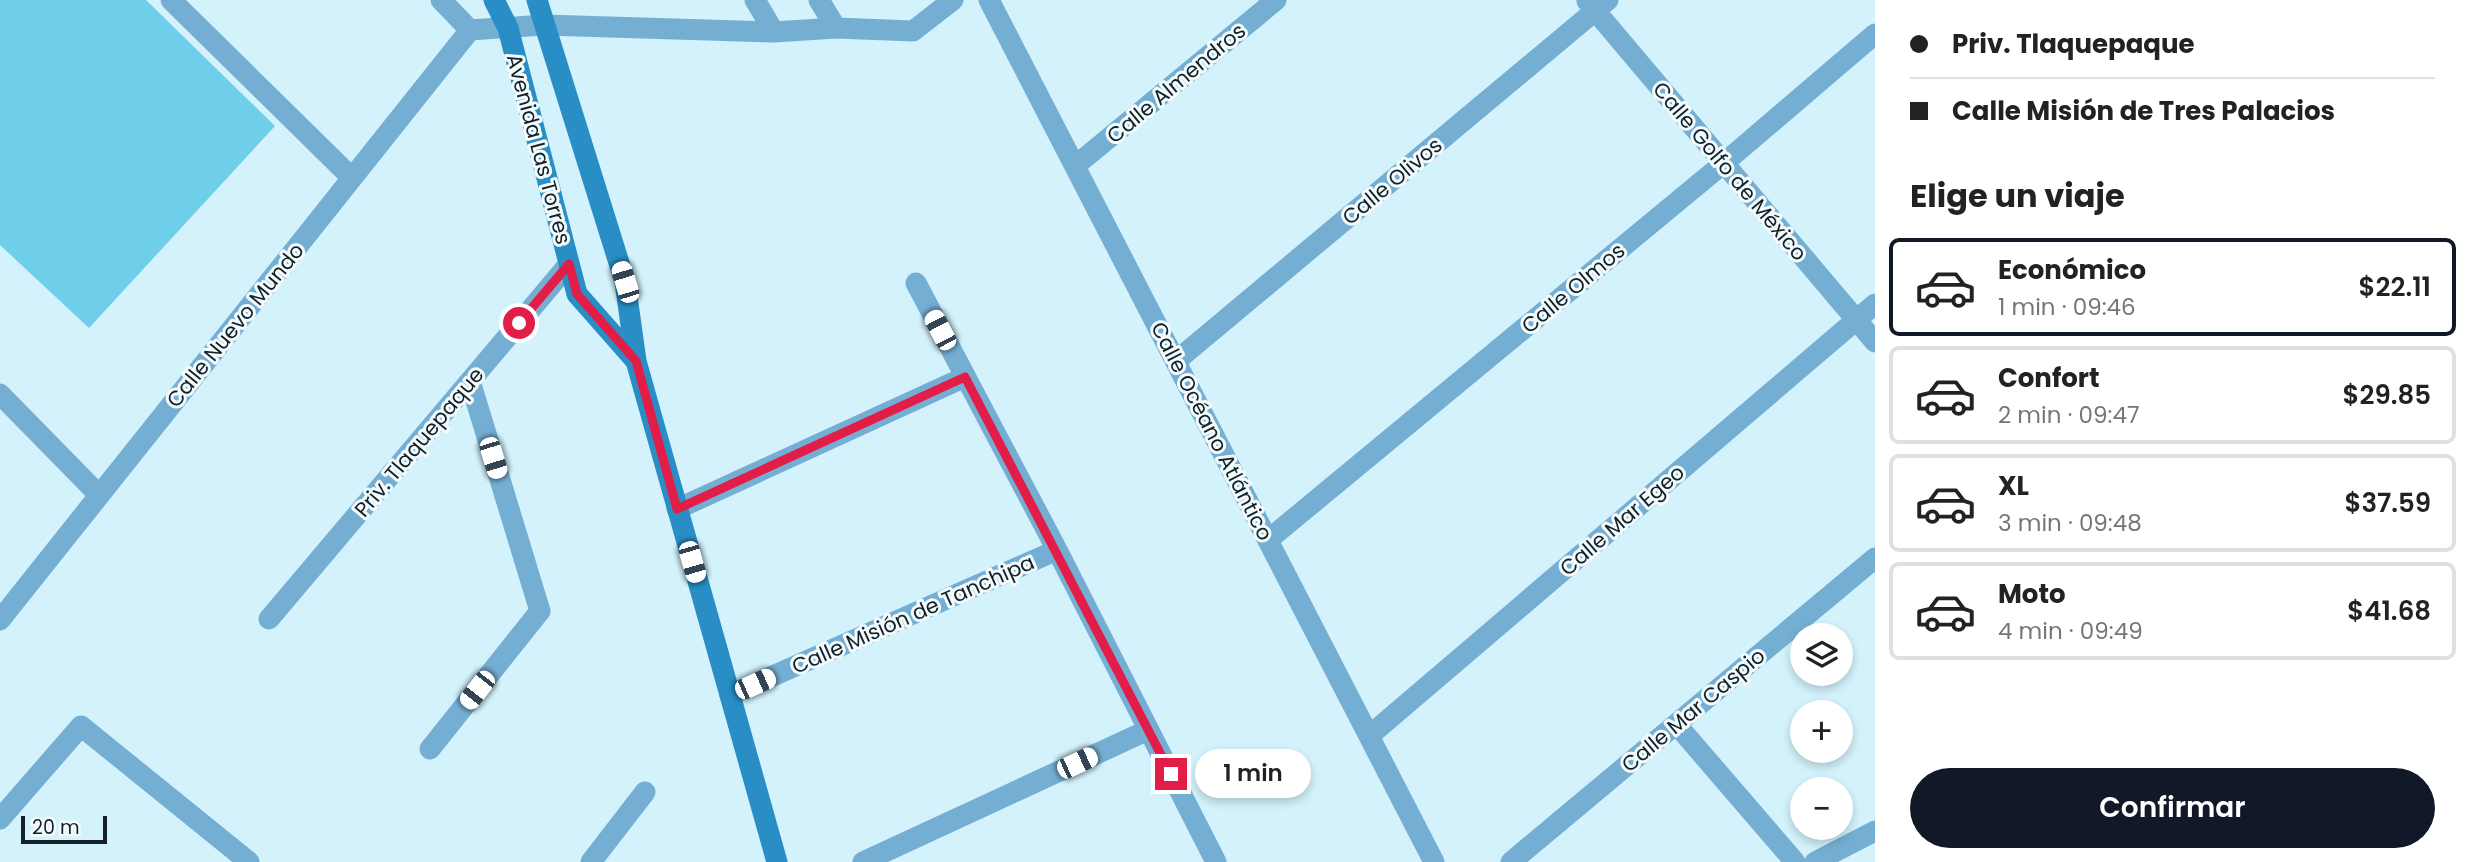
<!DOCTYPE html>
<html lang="es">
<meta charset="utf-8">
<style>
:root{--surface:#fff;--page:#f6f6f6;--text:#222;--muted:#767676;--line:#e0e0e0;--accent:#111827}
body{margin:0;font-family:Poppins,sans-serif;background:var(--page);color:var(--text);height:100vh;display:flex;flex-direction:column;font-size:26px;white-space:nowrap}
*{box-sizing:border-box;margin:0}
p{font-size:23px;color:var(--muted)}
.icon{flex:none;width:38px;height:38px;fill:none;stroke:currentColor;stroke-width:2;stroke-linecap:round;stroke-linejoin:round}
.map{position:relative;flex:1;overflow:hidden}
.side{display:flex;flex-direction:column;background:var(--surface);width:595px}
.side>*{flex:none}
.banner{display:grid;align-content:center;height:154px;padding:0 35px;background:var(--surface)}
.controls{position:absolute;left:1790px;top:623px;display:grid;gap:14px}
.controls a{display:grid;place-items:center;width:63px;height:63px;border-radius:50%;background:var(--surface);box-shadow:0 4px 10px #0003;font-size:35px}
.scale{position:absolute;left:21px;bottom:18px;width:86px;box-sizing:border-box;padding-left:7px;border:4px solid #132126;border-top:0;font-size:19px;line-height:24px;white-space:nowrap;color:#132126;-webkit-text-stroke:5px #f3fbfd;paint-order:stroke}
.end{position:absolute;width:32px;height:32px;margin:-16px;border:9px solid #e11d48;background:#fff;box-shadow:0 0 0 4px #fff}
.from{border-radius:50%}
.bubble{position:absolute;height:49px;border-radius:24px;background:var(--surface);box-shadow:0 4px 10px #0003;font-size:23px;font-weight:600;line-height:49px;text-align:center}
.car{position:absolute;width:21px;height:42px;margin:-21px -10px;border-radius:9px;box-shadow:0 0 5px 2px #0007;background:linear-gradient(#fff 24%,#345 0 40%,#fff 0 76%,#345 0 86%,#fff 0)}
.banner b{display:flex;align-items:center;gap:24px;height:66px;font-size:26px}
.banner b+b{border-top:2px solid var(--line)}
.banner i{width:18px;height:18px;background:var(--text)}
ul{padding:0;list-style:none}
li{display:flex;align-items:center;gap:21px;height:98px;margin:0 14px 10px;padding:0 21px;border:4px solid var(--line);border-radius:10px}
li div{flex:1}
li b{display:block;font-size:26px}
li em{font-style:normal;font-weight:600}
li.on{border-color:var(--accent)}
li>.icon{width:63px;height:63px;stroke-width:1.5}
h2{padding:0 35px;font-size:32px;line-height:84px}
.button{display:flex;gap:14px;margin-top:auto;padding:14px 35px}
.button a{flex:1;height:80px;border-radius:42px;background:var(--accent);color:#fff;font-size:28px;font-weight:600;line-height:80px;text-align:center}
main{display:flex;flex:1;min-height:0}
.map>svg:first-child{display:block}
</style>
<main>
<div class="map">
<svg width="1875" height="862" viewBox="0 0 1875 862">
<rect width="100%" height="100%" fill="#d3f2fb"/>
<path fill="#6fceea" d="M0,0H146L275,126L89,328L0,245Z"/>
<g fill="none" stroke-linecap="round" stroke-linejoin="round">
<path stroke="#75aed3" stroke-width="21" d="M171,0L352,178
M441,0L470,30
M755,0L774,32
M819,0L836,28
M989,0L1434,862
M1587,1L1875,342
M470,30L544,25L774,32L836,28L913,31L953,0
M1075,166L1276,0
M916,283L1057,550L1216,862
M1176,361L1608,0
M0,394L99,495
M677,509L965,377
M1268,540L1724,163L1875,34
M269,619L569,264
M0,620L470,30
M730,695L1057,550
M1677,725L1795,862
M1369,736L1875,304
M430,749L540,611L470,381
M0,819L81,726L249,862
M591,862L645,792
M863,862L1148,730
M1511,862L1875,558
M1815,862L1875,831"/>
<path stroke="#288ec5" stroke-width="21" d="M494,0L508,28L577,294L636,361
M537,0L625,282L636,361L777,862"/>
</g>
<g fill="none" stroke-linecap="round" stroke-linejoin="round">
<path stroke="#e11d48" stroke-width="9" d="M519,323L569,264L577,294L636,361L677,509L965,377L1171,774"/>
</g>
<g text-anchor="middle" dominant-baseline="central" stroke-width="6" stroke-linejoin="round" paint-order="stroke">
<g font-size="21" fill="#132126" stroke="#f3fbfd">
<text transform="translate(1176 83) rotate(-40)">Calle Almendros</text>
<text transform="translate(539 149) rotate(75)">Avenida Las Torres</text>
<text transform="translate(1730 171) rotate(50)">Calle Golfo de México</text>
<text transform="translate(1392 181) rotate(-40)">Calle Olivos</text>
<text transform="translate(1573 288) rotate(-40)">Calle Olmos</text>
<text transform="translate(235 325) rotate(-51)">Calle Nuevo Mundo</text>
<text transform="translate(1212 431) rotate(63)">Calle Océano Atlántico</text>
<text transform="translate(419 442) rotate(-50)">Priv. Tlaquepaque</text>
<text transform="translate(1622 520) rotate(-41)">Calle Mar Egeo</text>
<text transform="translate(913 614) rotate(-24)">Calle Misión de Tanchipa</text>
<text transform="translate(1693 710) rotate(-40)">Calle Mar Caspio</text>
</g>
</g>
</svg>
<div class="controls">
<a><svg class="icon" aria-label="layers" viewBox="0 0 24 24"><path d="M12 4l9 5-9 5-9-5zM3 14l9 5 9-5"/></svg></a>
<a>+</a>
<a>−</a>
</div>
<div class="scale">20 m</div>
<i class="end from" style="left:519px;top:323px"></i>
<i class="end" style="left:1171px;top:774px"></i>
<div class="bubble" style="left:1195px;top:749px;width:116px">1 min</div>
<i class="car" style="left:625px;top:282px;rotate:343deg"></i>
<i class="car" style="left:940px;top:330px;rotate:332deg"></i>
<i class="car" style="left:493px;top:458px;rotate:163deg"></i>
<i class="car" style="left:692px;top:562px;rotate:164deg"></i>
<i class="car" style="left:755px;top:684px;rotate:66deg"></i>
<i class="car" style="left:477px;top:690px;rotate:218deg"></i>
<i class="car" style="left:1077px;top:763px;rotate:65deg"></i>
</div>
<section class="side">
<div class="banner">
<b><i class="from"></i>Priv. Tlaquepaque</b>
<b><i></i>Calle Misión de Tres Palacios</b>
</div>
<h2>Elige un viaje</h2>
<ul>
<li class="on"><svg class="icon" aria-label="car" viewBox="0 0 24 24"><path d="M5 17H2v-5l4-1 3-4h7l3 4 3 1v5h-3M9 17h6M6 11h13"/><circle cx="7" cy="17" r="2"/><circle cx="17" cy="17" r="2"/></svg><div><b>Económico</b><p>1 min · 09:46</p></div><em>$22.11</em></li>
<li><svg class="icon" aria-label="car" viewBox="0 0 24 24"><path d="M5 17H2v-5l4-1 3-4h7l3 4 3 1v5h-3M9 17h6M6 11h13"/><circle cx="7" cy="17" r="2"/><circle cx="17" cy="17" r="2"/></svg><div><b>Confort</b><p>2 min · 09:47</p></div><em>$29.85</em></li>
<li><svg class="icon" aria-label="car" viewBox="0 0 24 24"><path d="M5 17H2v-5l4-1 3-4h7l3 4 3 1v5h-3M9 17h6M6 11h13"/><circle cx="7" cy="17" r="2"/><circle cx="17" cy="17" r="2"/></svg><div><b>XL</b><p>3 min · 09:48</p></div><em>$37.59</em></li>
<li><svg class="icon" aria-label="car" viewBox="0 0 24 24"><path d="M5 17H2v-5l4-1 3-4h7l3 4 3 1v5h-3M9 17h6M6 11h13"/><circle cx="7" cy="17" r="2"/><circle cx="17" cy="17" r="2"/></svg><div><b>Moto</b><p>4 min · 09:49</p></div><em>$41.68</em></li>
</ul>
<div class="button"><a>Confirmar</a></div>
</section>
</main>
